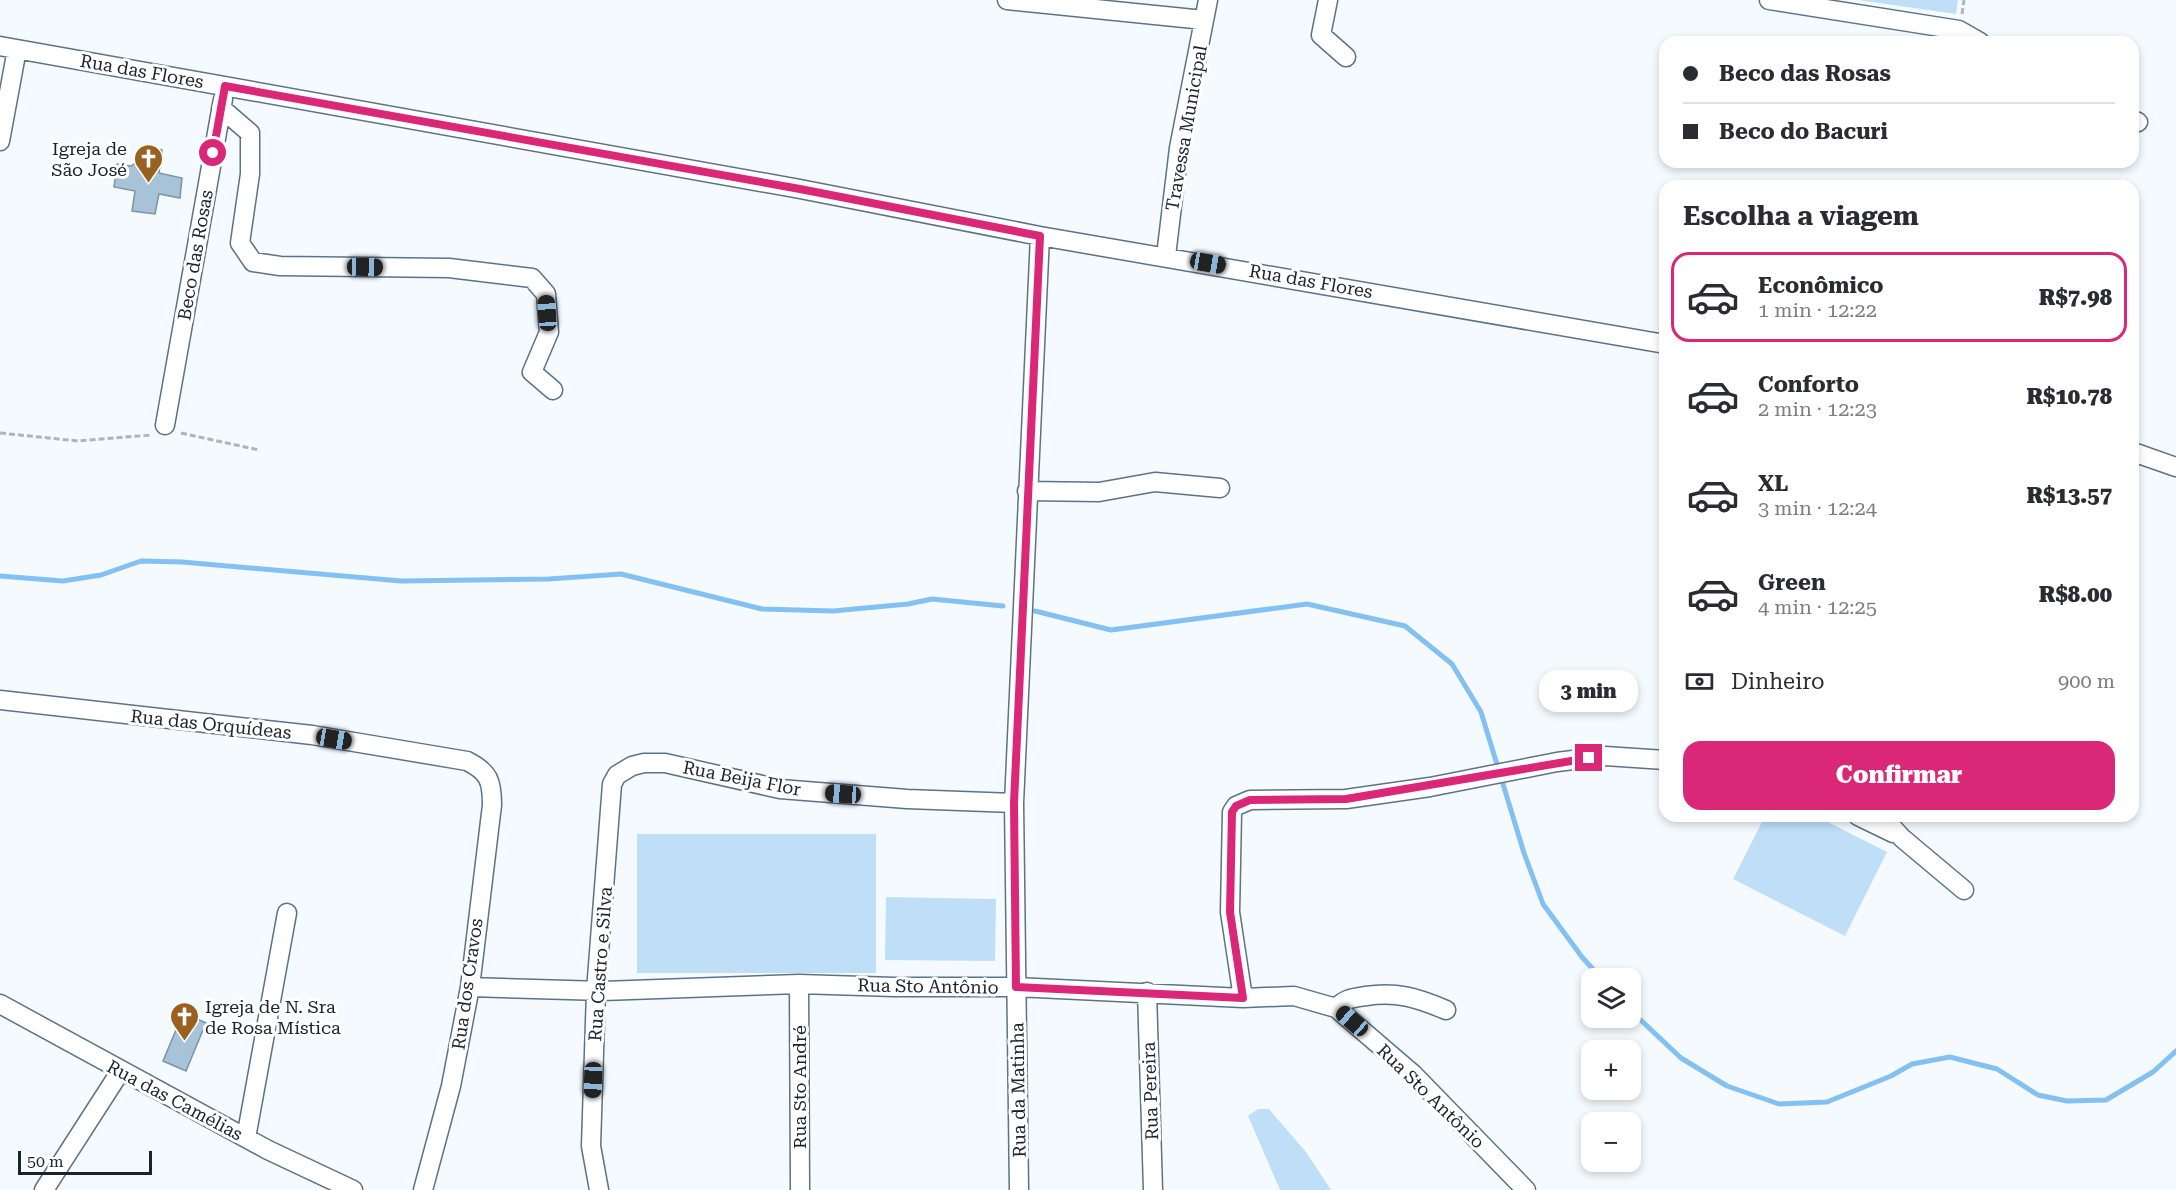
<!DOCTYPE html>
<html lang="pt">
<meta charset="utf-8">
<style>
:root{--surface:#fff;--page:#f7f7f7;--text:#2b2b33;--muted:#7c7c81;--line:#e1e1e2;--accent:#db2777}
body{margin:0;font-family:"Roboto Serif",serif;background:var(--page);color:var(--text);height:100vh;display:flex;flex-direction:column;font-size:22px;white-space:nowrap}
*{box-sizing:border-box;margin:0}
p{font-size:20px;color:var(--muted)}
.icon{flex:none;width:33px;height:33px;fill:none;stroke:currentColor;stroke-width:2;stroke-linecap:round;stroke-linejoin:round}
.map{position:relative;flex:1;overflow:hidden}
.drawer{position:absolute;left:1659px;top:180px;width:480px;height:642px;display:flex;flex-direction:column;background:var(--surface);border-radius:18px;box-shadow:0 3px 9px #0003}
.drawer>*{flex:none}
.hud{position:absolute;left:1659px;top:36px;width:480px;height:132px;border-radius:18px;box-shadow:0 3px 9px #0003;display:grid;align-content:center;height:132px;padding:0 24px;background:var(--surface)}
.tools{position:absolute;left:1581px;top:968px;display:grid;gap:12px}
.tools a{display:grid;place-items:center;width:60px;height:60px;border-radius:12px;background:var(--surface);box-shadow:0 3px 9px #0003;font-size:30px}
.scale{position:absolute;left:18px;bottom:15px;width:134px;box-sizing:border-box;padding-left:6px;border:3px solid #1a232b;border-top:0;font-size:16px;line-height:21px;white-space:nowrap;color:#1a232b;-webkit-text-stroke:4px #fff;paint-order:stroke}
.end{position:absolute;width:27px;height:27px;margin:-14px;border:8px solid #db2777;background:#fff;box-shadow:0 0 0 3px #fff}
.from{border-radius:50%}
.bubble{position:absolute;height:42px;border-radius:18px;background:var(--surface);box-shadow:0 3px 9px #0003;font-size:20px;font-weight:800;line-height:42px;text-align:center}
.car{position:absolute;width:18px;height:36px;margin:-18px -9px;border-radius:8px;box-shadow:0 0 4px 2px #0007;background:linear-gradient(#222 24%,#8ab4d8 0 40%,#222 0 76%,#8ab4d8 0 86%,#222 0)}
.hud b{display:flex;align-items:center;gap:21px;height:57px;font-size:22px}
.hud b+b{border-top:2px solid var(--line)}
.hud i{width:15px;height:15px;background:var(--text)}
ul{padding:0;list-style:none}
li{display:flex;align-items:center;gap:18px;height:90px;margin:0 12px 9px;padding:0 12px;border:3px solid transparent;border-radius:18px}
li div{flex:1}
li b{display:block;font-size:22px}
li em{font-style:normal;font-weight:800}
li.current{border-color:var(--accent)}
li>.icon{width:54px;height:54px;stroke-width:1.5}
h2{padding:0 24px;font-size:27px;line-height:72px}
.pay{display:flex;align-items:center;gap:15px;height:66px;padding:0 24px;font-size:22px}
.pay p{margin-inline-start:auto}
.action{display:flex;gap:12px;margin-top:auto;padding:12px 24px}
.action a{flex:1;height:69px;border-radius:18px;background:var(--accent);color:#fff;font-size:24px;font-weight:800;line-height:69px;text-align:center}
.map>svg:first-child{display:block}
</style>
<div class="map">
<svg width="2176" height="1190" viewBox="0 0 2176 1190">
<rect width="100%" height="100%" fill="#f4fafe"/>
<path fill="#bfdff9" d="M1858,0H1958L1956,14Z
M1765,816H1816L1887,852L1845,936L1733,879Z
M637,834H876V973H637Z
M886,897L996,899L995,961L885,960Z
M1258,1109H1269L1306,1152L1331,1190H1280L1248,1116Z"/>
<g fill="none" stroke-linecap="round" stroke-linejoin="round">
<path stroke="#84c1f3" stroke-width="5" d="M0,576L63,581L101,575L141,561L182,562L401,581L549,579L621,574L762,609L833,611L908,604L932,599L1003,606
M1035,611L1111,630L1307,604L1405,626L1452,664L1481,712L1524,853L1543,904L1582,957L1601,978
M1630,1010L1681,1058L1727,1086L1779,1104L1827,1102L1891,1076L1912,1064L1950,1057L1997,1069L2038,1095L2067,1101L2106,1100L2153,1072L2176,1051"/>
</g>
<path fill="#a8c2d8" stroke="#7b94a8" stroke-width="1.5" d="M143,147L162,150L159,173L182,178L180,198L159,194L155,214L132,211L135,191L114,187L117,164L131,166L140,160Z
M183,1013L206,1023L186,1071L163,1061Z"/>
<g fill="none" stroke-linecap="round" stroke-linejoin="round">
<defs>
<path id="minor" d="M1007,0L1204,20
M1328,0L1321,35L1346,57
M1769,0L1959,30L1980,42
M0,46L800,189L1040,236L1665,344
M221,108L250,133V174L240,243L253,262L280,266L449,268L532,278L546,294L549,332L532,372L553,390
M2133,120L2138,122
M0,141L17,49
M1166,256L1179,148L1208,0
M165,425L223,99
M2133,452L2176,467
M1027,491L1099,492L1155,482L1220,488
M0,700L312,735L467,761C489,772 492,781 492,805L470,987L451,1086L423,1190
M1858,816L1893,833
M1882,816L1902,838L1964,890
M799,984L800,1190
M470,987L603,991L799,984L894,987H1016L1243,998L1294,996L1336,1008L1413,1074L1526,1190
M1147,992L1153,1190
M1243,998L1230,912L1232,812L1236,806L1250,800L1346,799L1430,787L1557,762L1605,756L1665,760
M0,1004L268,1150L353,1190
M1336,1008C1346,998 1353,998 1366,996C1396,991 1418,998 1446,1010
M246,1138L287,913
M44,1190L120,1072
M599,1190L591,1146L596,991L612,784L617,775L632,766L644,763H665L780,789L907,799L1014,803
M1019,1190L1014,803L1040,236"/>
</defs>
<use href="#minor" stroke="#5b7387" stroke-width="21"/>
<path stroke="#aeb5ba" stroke-width="3" stroke-dasharray="6 3" stroke-linecap="butt" d="M1962,14L1964,0
M0,433L78,441L151,435
M181,433L259,450"/>
<use href="#minor" stroke="#fff" stroke-width="18"/>
</g>
<g fill="none" stroke-linecap="round" stroke-linejoin="round">
<path stroke="#db2777" stroke-width="8" d="M213,153L225,86L800,189L1040,236L1014,803L1016,987L1243,998L1230,912L1232,812L1236,806L1250,800L1346,799L1589,758"/>
</g>
<defs>
<symbol id="church-pin" viewBox="-11 -11 22 30"><path d="M0 17L-7.5 6A9.5 9.5 0 1 1 7.5 6Z" fill="#9a6020" stroke="#fff"/><path d="M-1.2-6h2.4v3.5h3.3v2.4h-3.3V6h-2.4V-.1h-3.3v-2.4h3.3Z" fill="#fff"/></symbol>
</defs>
<g fill-rule="evenodd">
<use href="#church-pin" x="132" y="142" width="33" height="45"/>
<use href="#church-pin" x="168" y="1000" width="33" height="45"/>
</g>
<g text-anchor="middle" dominant-baseline="central" stroke-width="6" stroke-linejoin="round" paint-order="stroke">
<g font-size="18" fill="#1a232b" stroke="#fff">
<text transform="translate(142 71) rotate(10)">Rua das Flores</text>
<text transform="translate(1186 128) rotate(-80)">Travessa Municipal</text>
<text transform="translate(195 255) rotate(-80)">Beco das Rosas</text>
<text transform="translate(1311 281) rotate(10)">Rua das Flores</text>
<text transform="translate(211 724) rotate(6)">Rua das Orquídeas</text>
<text transform="translate(742 778) rotate(11)">Rua Beija Flor</text>
<text transform="translate(600 964) rotate(-86)">Rua Castro e Silva</text>
<text transform="translate(467 984) rotate(-82)">Rua dos Cravos</text>
<text transform="translate(928 986) rotate(1)">Rua Sto Antônio</text>
<text transform="translate(799 1087) rotate(-90)">Rua Sto André</text>
<text transform="translate(1018 1090) rotate(-91)">Rua da Matinha</text>
<text transform="translate(1150 1091) rotate(-92)">Rua Pereira</text>
<text transform="translate(1431 1096) rotate(44)">Rua Sto Antônio</text>
<text transform="translate(175 1100) rotate(28)">Rua das Camélias</text>
</g>
<g font-size="18" fill="#1a232b" stroke="#fff" text-anchor="end">
<text x="127" y="148">Igreja de<tspan x="127" dy="21">São José</tspan></text>
<text x="205" y="1006" text-anchor="start">Igreja de N. Sra<tspan x="205" dy="21">de Rosa Mística</tspan></text>
</g>
</g>
</svg>
<div class="tools">
<a><svg class="icon" aria-label="layers" viewBox="0 0 24 24"><path d="M12 4l9 5-9 5-9-5zM3 14l9 5 9-5"/></svg></a>
<a>+</a>
<a>−</a>
</div>
<div class="scale">50 m</div>
<i class="end from" style="left:213px;top:153px"></i>
<i class="end" style="left:1589px;top:758px"></i>
<div class="bubble" style="left:1539px;top:670px;width:99px">3 min</div>
<i class="car" style="left:1208px;top:263px;rotate:100deg"></i>
<i class="car" style="left:365px;top:267px;rotate:91deg"></i>
<i class="car" style="left:547px;top:313px;rotate:356deg"></i>
<i class="car" style="left:334px;top:739px;rotate:100deg"></i>
<i class="car" style="left:843px;top:794px;rotate:274deg"></i>
<i class="car" style="left:1352px;top:1021px;rotate:311deg"></i>
<i class="car" style="left:593px;top:1080px;rotate:182deg"></i>
<div class="hud">
<b><i class="from"></i>Beco das Rosas</b>
<b><i></i>Beco do Bacuri</b>
</div>
<section class="drawer">
<h2>Escolha a viagem</h2>
<ul>
<li class="current"><svg class="icon" aria-label="car" viewBox="0 0 24 24"><path d="M5 17H2v-5l4-1 3-4h7l3 4 3 1v5h-3M9 17h6M6 11h13"/><circle cx="7" cy="17" r="2"/><circle cx="17" cy="17" r="2"/></svg><div><b>Econômico</b><p>1 min · 12:22</p></div><em>R$7.98</em></li>
<li><svg class="icon" aria-label="car" viewBox="0 0 24 24"><path d="M5 17H2v-5l4-1 3-4h7l3 4 3 1v5h-3M9 17h6M6 11h13"/><circle cx="7" cy="17" r="2"/><circle cx="17" cy="17" r="2"/></svg><div><b>Conforto</b><p>2 min · 12:23</p></div><em>R$10.78</em></li>
<li><svg class="icon" aria-label="car" viewBox="0 0 24 24"><path d="M5 17H2v-5l4-1 3-4h7l3 4 3 1v5h-3M9 17h6M6 11h13"/><circle cx="7" cy="17" r="2"/><circle cx="17" cy="17" r="2"/></svg><div><b>XL</b><p>3 min · 12:24</p></div><em>R$13.57</em></li>
<li><svg class="icon" aria-label="car" viewBox="0 0 24 24"><path d="M5 17H2v-5l4-1 3-4h7l3 4 3 1v5h-3M9 17h6M6 11h13"/><circle cx="7" cy="17" r="2"/><circle cx="17" cy="17" r="2"/></svg><div><b>Green</b><p>4 min · 12:25</p></div><em>R$8.00</em></li>
</ul>
<div class="pay"><svg class="icon" aria-label="cash" viewBox="0 0 24 24"><path d="M3 7h18v10H3z"/><circle cx="12" cy="12" r="2"/></svg>Dinheiro<p>900 m</p></div>
<div class="action"><a>Confirmar</a></div>
</section>
</div>
